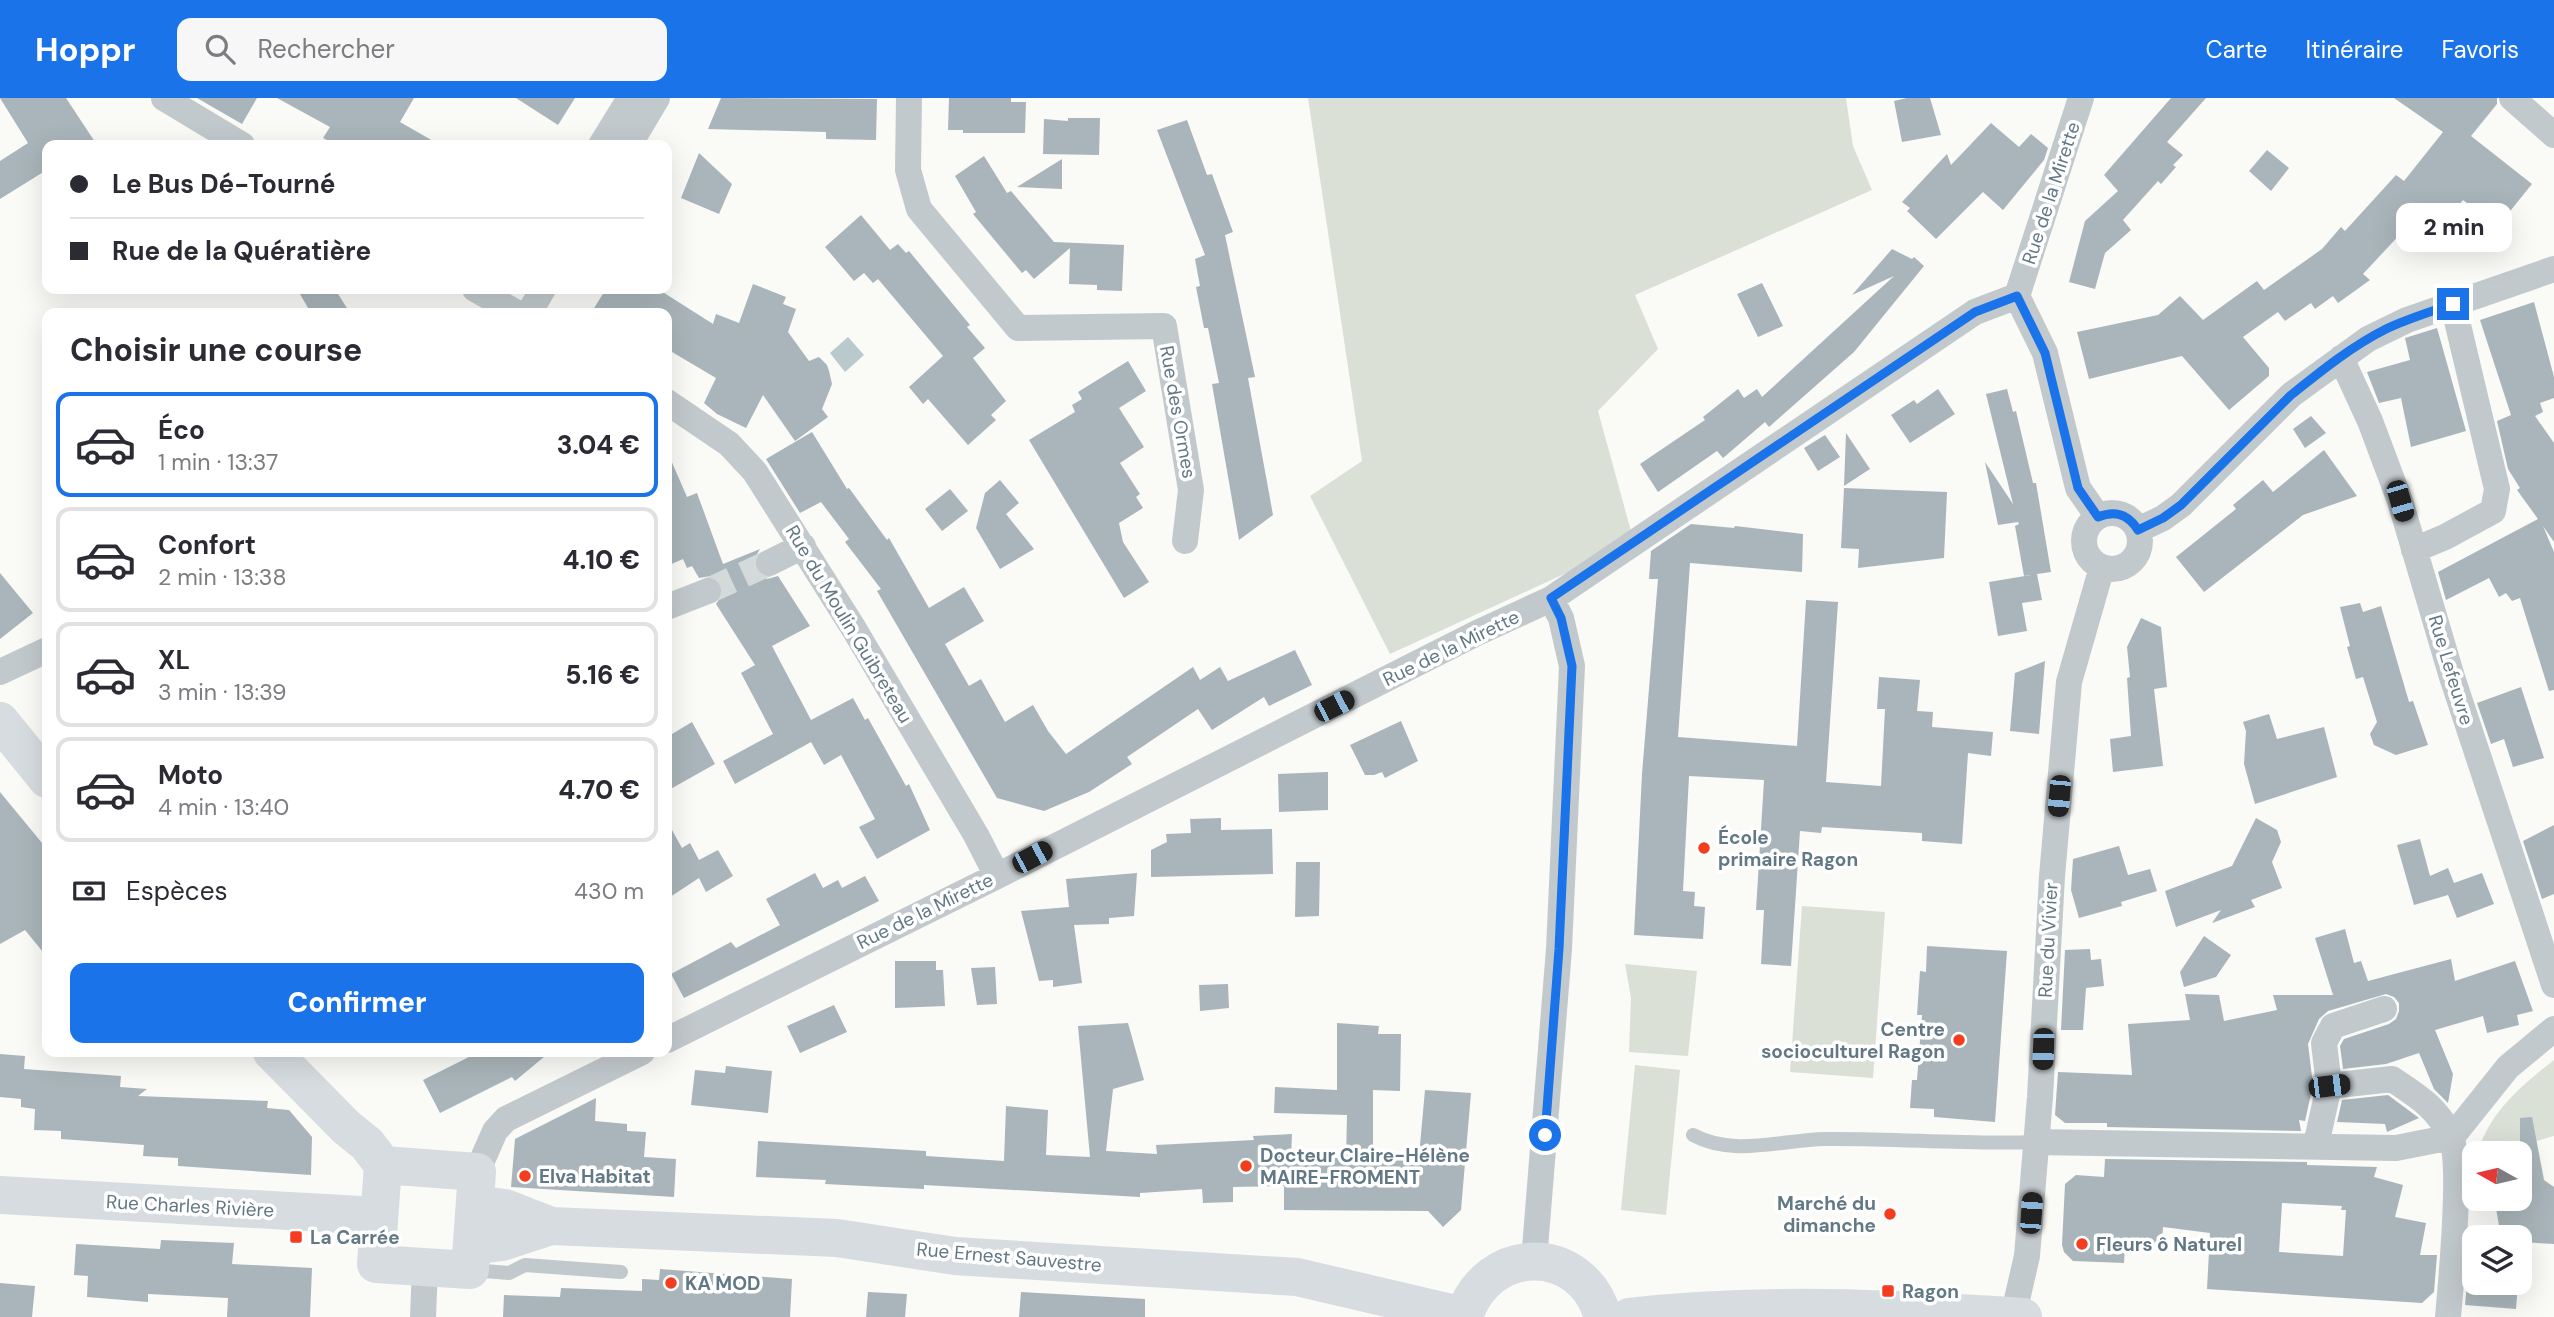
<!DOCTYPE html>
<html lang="fr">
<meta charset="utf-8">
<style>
:root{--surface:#fff;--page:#f7f7f7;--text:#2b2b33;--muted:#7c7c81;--line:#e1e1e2;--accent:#1a73e8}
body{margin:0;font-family:"DM Sans",sans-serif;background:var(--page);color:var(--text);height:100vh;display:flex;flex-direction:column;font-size:26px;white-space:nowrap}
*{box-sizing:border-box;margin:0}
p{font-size:23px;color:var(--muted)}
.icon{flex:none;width:38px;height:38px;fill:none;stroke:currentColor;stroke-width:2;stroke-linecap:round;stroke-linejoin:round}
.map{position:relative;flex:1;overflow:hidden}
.sheet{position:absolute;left:42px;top:210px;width:630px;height:749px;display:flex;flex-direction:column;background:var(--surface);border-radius:14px;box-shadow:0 7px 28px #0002}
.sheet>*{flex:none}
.banner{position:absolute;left:42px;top:42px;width:630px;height:154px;border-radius:14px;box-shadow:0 7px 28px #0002;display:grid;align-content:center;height:154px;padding:0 28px;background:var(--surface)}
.needle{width:46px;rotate:278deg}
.controls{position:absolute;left:2462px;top:1043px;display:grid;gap:14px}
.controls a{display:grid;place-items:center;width:70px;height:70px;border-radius:14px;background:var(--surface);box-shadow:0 7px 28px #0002;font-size:35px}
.end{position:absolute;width:32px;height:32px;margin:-16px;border:9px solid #1a73e8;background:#fff;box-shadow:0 0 0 4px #fff}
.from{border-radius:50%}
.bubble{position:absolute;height:49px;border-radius:14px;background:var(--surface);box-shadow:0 7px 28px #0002;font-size:23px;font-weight:800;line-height:49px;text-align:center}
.car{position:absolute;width:21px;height:42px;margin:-21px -10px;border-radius:9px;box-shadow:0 0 5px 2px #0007;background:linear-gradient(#222 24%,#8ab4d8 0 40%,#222 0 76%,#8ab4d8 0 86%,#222 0)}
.banner b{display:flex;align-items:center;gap:24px;height:66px;font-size:26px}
.banner b+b{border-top:2px solid var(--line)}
.banner i{width:18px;height:18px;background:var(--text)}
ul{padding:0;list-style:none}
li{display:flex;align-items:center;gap:21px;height:105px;margin:0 14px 10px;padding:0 14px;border:4px solid var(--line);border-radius:14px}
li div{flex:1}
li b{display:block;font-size:26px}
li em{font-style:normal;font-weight:800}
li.active{border-color:var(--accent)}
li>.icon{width:63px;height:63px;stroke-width:1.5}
h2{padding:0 28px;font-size:32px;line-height:84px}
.pay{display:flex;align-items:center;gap:18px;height:77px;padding:0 28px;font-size:26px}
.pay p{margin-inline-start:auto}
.button{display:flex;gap:14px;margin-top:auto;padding:14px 28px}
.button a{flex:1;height:80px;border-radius:14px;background:var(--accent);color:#fff;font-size:28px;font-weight:800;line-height:80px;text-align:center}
header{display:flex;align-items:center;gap:42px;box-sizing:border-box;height:98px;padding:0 35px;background:var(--accent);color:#fff}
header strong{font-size:33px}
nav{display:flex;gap:38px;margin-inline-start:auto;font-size:24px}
.search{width:490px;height:63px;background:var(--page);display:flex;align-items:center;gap:18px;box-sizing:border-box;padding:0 24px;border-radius:14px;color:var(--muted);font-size:26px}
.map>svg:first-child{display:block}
</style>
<header>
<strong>Hoppr</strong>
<div class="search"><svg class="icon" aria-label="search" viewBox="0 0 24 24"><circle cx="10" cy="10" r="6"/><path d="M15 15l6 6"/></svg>Rechercher</div>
<nav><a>Carte</a><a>Itinéraire</a><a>Favoris</a></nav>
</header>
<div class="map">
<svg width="2554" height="1219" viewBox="0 0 2554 1219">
<rect width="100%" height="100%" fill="#fafaf7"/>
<path fill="#dae0d6" d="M1308,0H1846L1853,48L1872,92L1635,197L1658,251L1598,313L1634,444L1390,556L1310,398L1362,363Z
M1802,808L1885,814L1873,980L1790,974Z
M1625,866L1697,873L1688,958L1629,954L1631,900Z
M2554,962V1038L2494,1055H2478C2488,1015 2523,986 2554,962Z
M1635,967L1680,972L1666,1117L1621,1112Z"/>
<path fill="#b9c9cc" d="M848,239L864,257L845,274L830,255Z"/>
<path fill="#a9b5ba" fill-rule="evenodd" d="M0,0H66L97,47H47V76L45,73L0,101V63L28,45Z
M197,0H257L242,26Z
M277,0H414L400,24L440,47H336L323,40L330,29Z
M516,0H575L558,27Z
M721,0L877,1L876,42L826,41V34L708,31Z
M949,0H1011V4H1026L1025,35H963V32H948Z
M1907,0H1930L1941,37L1902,44L1894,3Z
M2171,0H2206L2167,44L2183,57L2173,67L2176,69L2161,86L2158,83L2123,122L2131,132L2105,155L2095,191L2069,184L2085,123L2118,93L2104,77Z
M2394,0H2497V6L2471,38L2532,86L2498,128L2463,102L2439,132L2419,116L2363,176L2370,182L2338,205L2333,198L2315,211L2311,205L2285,223L2278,214L2243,239L2269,270V278L2229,312L2182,258L2089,281L2077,234L2158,217L2180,198L2203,222L2257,183L2264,192L2322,151L2341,129L2345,133L2396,77L2404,83L2443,34Z
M1068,20H1100L1099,57L1043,56L1044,21L1068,23Z
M1187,22L1207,77L1212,76L1233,134L1225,137L1255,279L1248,280L1273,417L1239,442L1212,286L1219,285L1208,230H1204L1196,189L1200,188L1195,161L1205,157L1157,32Z
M1991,25L2019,49L2031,36L2048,50L2044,62L2003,112L1983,94L1936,141L1907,113L1910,110L1902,104L1947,56L1951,67Z
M2267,52L2289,70L2271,93L2249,73Z
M699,55L732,86L719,116L681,100Z
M984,58L1007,95L1011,93L1054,144L1124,147L1122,193L1097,192V187L1069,186L1070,150L1034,181L1026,172L1022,175L973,116L976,114L955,78Z
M1062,61V91L1017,89Z
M861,117L890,152L898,146L906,155L909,153L970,227L967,229L985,250L973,260L1006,303L991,317L996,322L968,347L928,301L923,306L909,289L943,258L878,181L873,185L864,175L854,183L825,149Z
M1892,151L1912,161L1914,159L1924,168L1854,254L1769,329L1765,324L1723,360L1717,353L1658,394L1640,366L1705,322L1703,319L1738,291L1744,300L1757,291L1762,299L1894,178L1852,197Z
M1762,185L1783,228L1758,239L1737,196Z
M753,186L786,199L783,206L796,211L788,234L809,263L819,259L827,267L829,273L832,286L822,311L828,319L795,343L763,297L746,330L717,316L704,305L716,280L667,251V215H591L606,191H658L713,226L716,216L739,225Z
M297,191H335L350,215H311Z
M2534,204L2554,279V300L2540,305L2543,314L2535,318L2554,345V444L2543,428L2554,454V592L2549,593L2520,500L2512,503L2506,495L2499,499L2489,480L2446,502L2438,474L2538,421L2517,392L2520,390L2508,371L2497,323L2511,317L2480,222Z
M2437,230L2466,333L2411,349L2401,300L2379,305L2367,274L2410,262L2405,240Z
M1128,263L1146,293L1119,310L1144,349L1120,365L1140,396L1136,399L1143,410L1119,425L1123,444L1149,484L1124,500L1029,342L1075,314L1072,307L1082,301L1078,294Z
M1938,291L1955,316L1910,345L1891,317L1914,302L1917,306Z
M2007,291L2013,314L2016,313L2033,385H2036L2051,474L2024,478L2015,428L2019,426L2018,424L1998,427L1985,364L2013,406L1986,296Z
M2311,318L2326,335L2305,350L2293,331Z
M812,334L847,391L849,390L887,442L889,440L929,510L964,489L984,523L945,546L969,588L981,581L1005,624L1033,607L1048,633L1066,656L1193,569L1200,582L1220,569L1228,583L1295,552L1312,587L1269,608L1264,599L1212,632L1198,611L1127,659L1132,666L1089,694L1044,713L997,700L877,493L881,491L845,444L849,441L821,404L800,415L766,361Z
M1846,335L1870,371L1844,388Z
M1825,337L1840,359L1818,373L1804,350Z
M2324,352L2357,398L2303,417L2204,494L2176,459L2236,411L2233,407L2263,382L2273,394Z
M667,353L687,399L697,395L723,466L760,451L753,463L755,473L767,481L778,478L810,528L772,548L811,622L853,600L865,622L868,620L906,688L909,686L930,732L877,761L859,729L875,721L841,657L824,667L811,644L735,686L723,663L773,636L741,575L755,567L716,506L723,496L722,487L711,478L699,480L692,468L687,470L683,461L667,468Z
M1000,382L1019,405L1006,416L1034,451L1000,471L976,430L985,395Z
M1844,390L1947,394L1944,460L1858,470L1859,451L1841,450Z
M950,391L968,413L942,433L925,411Z
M1691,426L1734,430L1735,428L1803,436L1802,474L1690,465L1678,639L1797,648L1806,502L1838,504L1826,684L1881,688L1885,611H1877L1879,579L1920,582L1917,613L1933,614L1932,629L1993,634L1991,658L1968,655L1962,746L1922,743V735L1822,729L1821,735L1800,733L1791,868L1761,866L1764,812H1756L1764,682L1689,678L1683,793L1695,794L1694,808L1705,809L1703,841L1634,837L1642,676L1658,481H1649L1651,453Z
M0,475L33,515L0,541Z
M2037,476L2042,502L2022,505L2027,533L1998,538L1989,484Z
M2360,505L2363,514L2381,508L2409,604L2413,603L2428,647L2396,657L2374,647L2370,636L2377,624L2363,579L2356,581L2347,549L2350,548L2340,509Z
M2141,520L2161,529L2167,589L2154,591L2163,668L2113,674L2110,641L2131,638L2127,580L2130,579L2127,549Z
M2045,563L2039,636L2010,633L2015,575Z
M2521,589L2544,660L2513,669L2504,641L2491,646L2477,605Z
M2269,616L2277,641L2324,629L2337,679L2255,706L2244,666L2246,633L2243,624Z
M1401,623L1418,663L1385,680L1382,674L1374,677H1365L1350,647Z
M692,624L715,666L667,693V639Z
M1328,674V712L1279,714L1278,676Z
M0,694L47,751V859L25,832L0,846Z
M1221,720V732L1272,731L1273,776L1151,779V752L1167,744L1166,736L1191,735L1190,721Z
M2256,720L2277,732L2281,744L2272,764L2282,790L2251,802L2255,809L2212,825L2221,812L2176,829L2165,793L2232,768Z
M667,723L682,750L690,745L699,762L718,752L733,778L706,794L699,780L667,801Z
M2554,727V796L2542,801L2523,743Z
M2420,741L2430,778L2448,770L2454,785L2482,775L2494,806L2457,820L2448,797L2414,807L2397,747Z
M2119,748L2128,777L2150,771L2157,793L2121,804L2122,808L2079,820L2071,792L2073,761Z
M1296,764H1320L1319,818L1295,819Z
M815,775L823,790L838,782L842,790L865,778L879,803L684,900L671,876L731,844L736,850L780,827L766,801Z
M1137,775L1134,818L1109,820V826L1074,827L1082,885L1053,889V882L1039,883L1021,813L1069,809L1066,781Z
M2345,831L2354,865L2361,863L2368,883L2451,861L2455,883L2515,863L2533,913L2517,917L2519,927L2487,935L2483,918L2435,932L2453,976L2448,1005L2434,991L2419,955L2386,966L2343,971L2340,948L2344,941L2389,926L2396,921L2399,913V905L2394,899L2386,896L2328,913L2319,921L2308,946L2313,987L2305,1023L2299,1022L2301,1033L2107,1029V1025H2065L2055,1017L2058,974L2132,977L2128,926L2190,922L2185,896L2219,897L2224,923L2277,912L2273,897H2333L2315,840Z
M2204,838L2231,857L2216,879L2184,889L2180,874Z
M1927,848L2007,853L1995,1024L1934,1019V1011L1910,1010L1912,982H1917L1922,917H1917L1920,873L1926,874Z
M2090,851L2091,862L2101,861L2104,888L2086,890L2083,932H2061L2065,852Z
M895,863H936V872H943L945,908L895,910Z
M995,869L997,906L977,907L971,870Z
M1228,886L1229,910L1200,913L1199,887Z
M834,907L847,934L800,955L787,928Z
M1128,925L1144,982L1113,991L1106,1053L1157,1056L1156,1047L1254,1042L1253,1038L1292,1036L1291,1060H1346L1347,1017L1274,1015L1275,989L1337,992V925L1379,928L1378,936H1401L1400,993L1373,992V1054L1419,1058L1425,992L1471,995L1461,1112L1443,1129L1428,1113L1284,1112V1088L1233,1089V1104L1203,1105L1202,1091L1140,1095V1099L924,1087V1091L825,1086L826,1082L756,1079L758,1043L926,1053V1058L1004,1063L1006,1008L1048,1012L1046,1057L1090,1059L1078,928Z
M479,954H550L515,983L512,979L440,1015L423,982Z
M0,956L25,958L24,971L121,978L120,989L147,991L138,998L268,1003L267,1010L289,1012L312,1039L311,1077L178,1068V1060L143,1058L144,1047L61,1041V1033L34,1032L35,1011L21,1009V1001L0,999Z
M726,968L772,973L768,1015L691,1007L695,972L725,975Z
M2388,997L2419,1020L2387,1034L2385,1026L2337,1024L2342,1002Z
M596,1000L595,1023L627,1026V1033L646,1034L644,1059L676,1061L674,1099L511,1089L515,1041Z
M2532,1019L2544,1082L2554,1089V1146L2520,1144V1139H2501L2496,1110L2509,1108L2508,1101H2520V1020Z
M2105,1061L2307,1064V1067L2377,1069L2374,1079L2403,1087L2395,1119L2426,1125L2420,1157H2437L2434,1194L2422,1205L2207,1191L2210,1135L2163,1129L2162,1150L2125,1148L2124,1165L2073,1163L2064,1154L2062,1147L2065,1086L2076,1077L2104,1079ZM2282,1105L2342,1108L2341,1112H2346L2343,1158L2279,1154Z
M161,1142L234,1145L232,1166L312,1170L310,1219H227L228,1200L148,1196V1204L87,1199L88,1178L74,1177L76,1146L160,1151Z
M660,1171L792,1181L790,1219H503L504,1197L560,1199L561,1190L642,1193V1181L659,1182Z
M0,1185L35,1188L32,1219H0Z
M2467,1185H2518L2516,1211L2465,1207Z
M868,1194L907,1196L905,1219H866Z
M1021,1194L1145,1201V1219H1019Z"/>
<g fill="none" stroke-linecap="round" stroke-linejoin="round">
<path stroke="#d4dada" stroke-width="26" stroke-dasharray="26 13" stroke-linecap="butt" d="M708,493L769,465"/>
<path stroke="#c2c9cc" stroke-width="14" d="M1693,1037C1734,1059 1781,1042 1825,1041C1896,1040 1966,1047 2036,1044
M472,1172L509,1175L525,1167L621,1174"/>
<path stroke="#c2c9cc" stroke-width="26" d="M164,0L242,47
M909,0L908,72L919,111L1018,230L1164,228L1191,392L1185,443
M2512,0L2554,37
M601,47L630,0
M629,47L657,0
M475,191L517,215
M2017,198L2045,255L2078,390L2098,419
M529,215L543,191
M2341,260L2370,323L2400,403L2452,579L2554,887
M667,304L729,346L755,374L854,531L976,737L997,778
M2084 443a28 28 0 1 1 56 0a28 28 0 1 1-56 0Z
M2138,432L2163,420L2181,407L2291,297L2368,241L2407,222L2554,171
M2414,452L2445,439L2493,413L2497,391L2453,206
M769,465L803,448
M667,509L708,493
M0,574L47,552
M2384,911L2333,928L2324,945L2329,988L2392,981C2417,998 2435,1008 2450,1036C2463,1060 2451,1185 2448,1219
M667,942L997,778L1477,535L1551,501L1975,214L2017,198L2081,0
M2036,1044L2396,1050L2452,1039L2508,969L2554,931
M2316,1047L2329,988
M477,1074L495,1033L506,1021L642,954
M1534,1163L1559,851L1572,568L1561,520L1551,501
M423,1219L425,1169
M2013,1219L2027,1158L2040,999L2052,778L2069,584L2102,469"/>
<path stroke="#d6dcdf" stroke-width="38" d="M0,623L47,681
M272,954L346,1029L367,1046L383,1067
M383,1067L477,1074L470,1172L376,1166Z
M0,1097L379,1118
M475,1106L505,1110L551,1128L837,1140L955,1158L1297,1179L1464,1218
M472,1148L502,1144L551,1128
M1464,1219C1486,1146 1582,1144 1603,1219
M1629,1219C1760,1204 1892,1210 2023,1219"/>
</g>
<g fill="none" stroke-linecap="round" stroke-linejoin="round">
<path stroke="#1a73e8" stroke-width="9" d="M1545,1037L1559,851L1572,568L1561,520L1551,500L1975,214L2017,198L2045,255L2078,390L2098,419C2115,412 2128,416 2138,432L2163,420L2181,407L2291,297C2321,273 2352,248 2386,231C2407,221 2430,214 2453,206"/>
</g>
<g fill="#f33d1e" stroke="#fff" stroke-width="2.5">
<circle cx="1704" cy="750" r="7"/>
<circle cx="1959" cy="942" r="7"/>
<circle cx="1246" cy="1068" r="7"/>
<circle cx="525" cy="1078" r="7"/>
<circle cx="1890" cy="1116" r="7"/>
<rect x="289" y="1132" width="14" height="14" rx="3.5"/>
<circle cx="2082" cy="1146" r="7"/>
<circle cx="671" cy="1185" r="7"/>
<rect x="1881" y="1186" width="14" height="14" rx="3.5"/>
</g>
<g text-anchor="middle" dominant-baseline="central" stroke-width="7" stroke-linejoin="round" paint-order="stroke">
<g font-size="19" fill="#627985" stroke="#fff">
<text transform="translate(2051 95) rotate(-72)">Rue de la Mirette</text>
<text transform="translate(1178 314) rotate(80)">Rue des Ormes</text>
<text transform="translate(849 526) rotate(59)">Rue du Moulin Guibreteau</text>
<text transform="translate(1451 550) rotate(-26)">Rue de la Mirette</text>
<text transform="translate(2451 572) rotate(73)">Rue Lefeuvre</text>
<text transform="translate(925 813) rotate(-26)">Rue de la Mirette</text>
<text transform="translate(2048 842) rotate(-87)">Rue du Vivier</text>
<text transform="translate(190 1108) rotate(3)">Rue Charles Rivière</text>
<text transform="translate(1009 1159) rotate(5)">Rue Ernest Sauvestre</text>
</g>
<g font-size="19" font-weight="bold" fill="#627985" stroke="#fff" text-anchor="start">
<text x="1718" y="739">École<tspan x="1718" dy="22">primaire Ragon</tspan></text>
<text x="1945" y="931" text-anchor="end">Centre<tspan x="1945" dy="22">socioculturel Ragon</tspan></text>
<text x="1260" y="1057">Docteur Claire-Hélène<tspan x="1260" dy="22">MAIRE-FROMENT</tspan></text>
<text x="539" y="1078">Elva Habitat</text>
<text x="1876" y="1105" text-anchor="end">Marché du<tspan x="1876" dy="22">dimanche</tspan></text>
<text x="310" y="1139">La Carrée</text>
<text x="2096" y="1146">Fleurs ô Naturel</text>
<text x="685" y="1185">KA MOD</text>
<text x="1902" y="1193">Ragon</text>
</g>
</g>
</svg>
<div class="controls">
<a><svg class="needle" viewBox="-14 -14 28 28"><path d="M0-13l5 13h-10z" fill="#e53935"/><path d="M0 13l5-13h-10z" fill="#7c7c81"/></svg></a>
<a><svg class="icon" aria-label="layers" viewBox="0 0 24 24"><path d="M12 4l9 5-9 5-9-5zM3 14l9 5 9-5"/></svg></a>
</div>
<i class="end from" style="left:1545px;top:1037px"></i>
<i class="end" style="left:2453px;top:206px"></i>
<div class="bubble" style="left:2396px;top:105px;width:116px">2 min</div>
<i class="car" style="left:2400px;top:403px;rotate:164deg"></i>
<i class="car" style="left:1334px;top:608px;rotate:63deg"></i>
<i class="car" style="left:2059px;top:698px;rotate:185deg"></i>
<i class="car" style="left:1032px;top:759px;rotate:62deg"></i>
<i class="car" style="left:2043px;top:951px;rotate:182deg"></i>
<i class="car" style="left:2329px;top:988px;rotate:83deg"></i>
<i class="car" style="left:2031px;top:1115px;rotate:4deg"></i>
<div class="banner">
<b><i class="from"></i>Le Bus Dé-Tourné</b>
<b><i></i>Rue de la Quératière</b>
</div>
<section class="sheet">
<h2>Choisir une course</h2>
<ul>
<li class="active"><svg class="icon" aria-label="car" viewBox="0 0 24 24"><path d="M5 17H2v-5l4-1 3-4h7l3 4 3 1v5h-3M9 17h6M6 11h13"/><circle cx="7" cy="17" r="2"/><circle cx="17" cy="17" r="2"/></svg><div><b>Éco</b><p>1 min · 13:37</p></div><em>3.04 €</em></li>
<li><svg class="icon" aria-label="car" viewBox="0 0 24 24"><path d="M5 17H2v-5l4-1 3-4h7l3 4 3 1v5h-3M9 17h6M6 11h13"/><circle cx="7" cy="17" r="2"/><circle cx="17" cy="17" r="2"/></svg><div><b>Confort</b><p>2 min · 13:38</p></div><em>4.10 €</em></li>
<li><svg class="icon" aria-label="car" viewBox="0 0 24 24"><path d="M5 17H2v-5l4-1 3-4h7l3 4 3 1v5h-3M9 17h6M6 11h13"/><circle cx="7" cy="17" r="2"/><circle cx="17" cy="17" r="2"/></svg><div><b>XL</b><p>3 min · 13:39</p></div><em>5.16 €</em></li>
<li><svg class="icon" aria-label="car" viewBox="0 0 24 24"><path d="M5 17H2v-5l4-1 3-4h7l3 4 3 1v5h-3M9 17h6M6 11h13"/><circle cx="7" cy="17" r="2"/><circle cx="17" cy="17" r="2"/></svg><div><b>Moto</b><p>4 min · 13:40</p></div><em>4.70 €</em></li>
</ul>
<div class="pay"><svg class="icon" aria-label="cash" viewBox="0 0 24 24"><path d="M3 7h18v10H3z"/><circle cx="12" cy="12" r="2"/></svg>Espèces<p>430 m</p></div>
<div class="button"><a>Confirmer</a></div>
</section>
</div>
